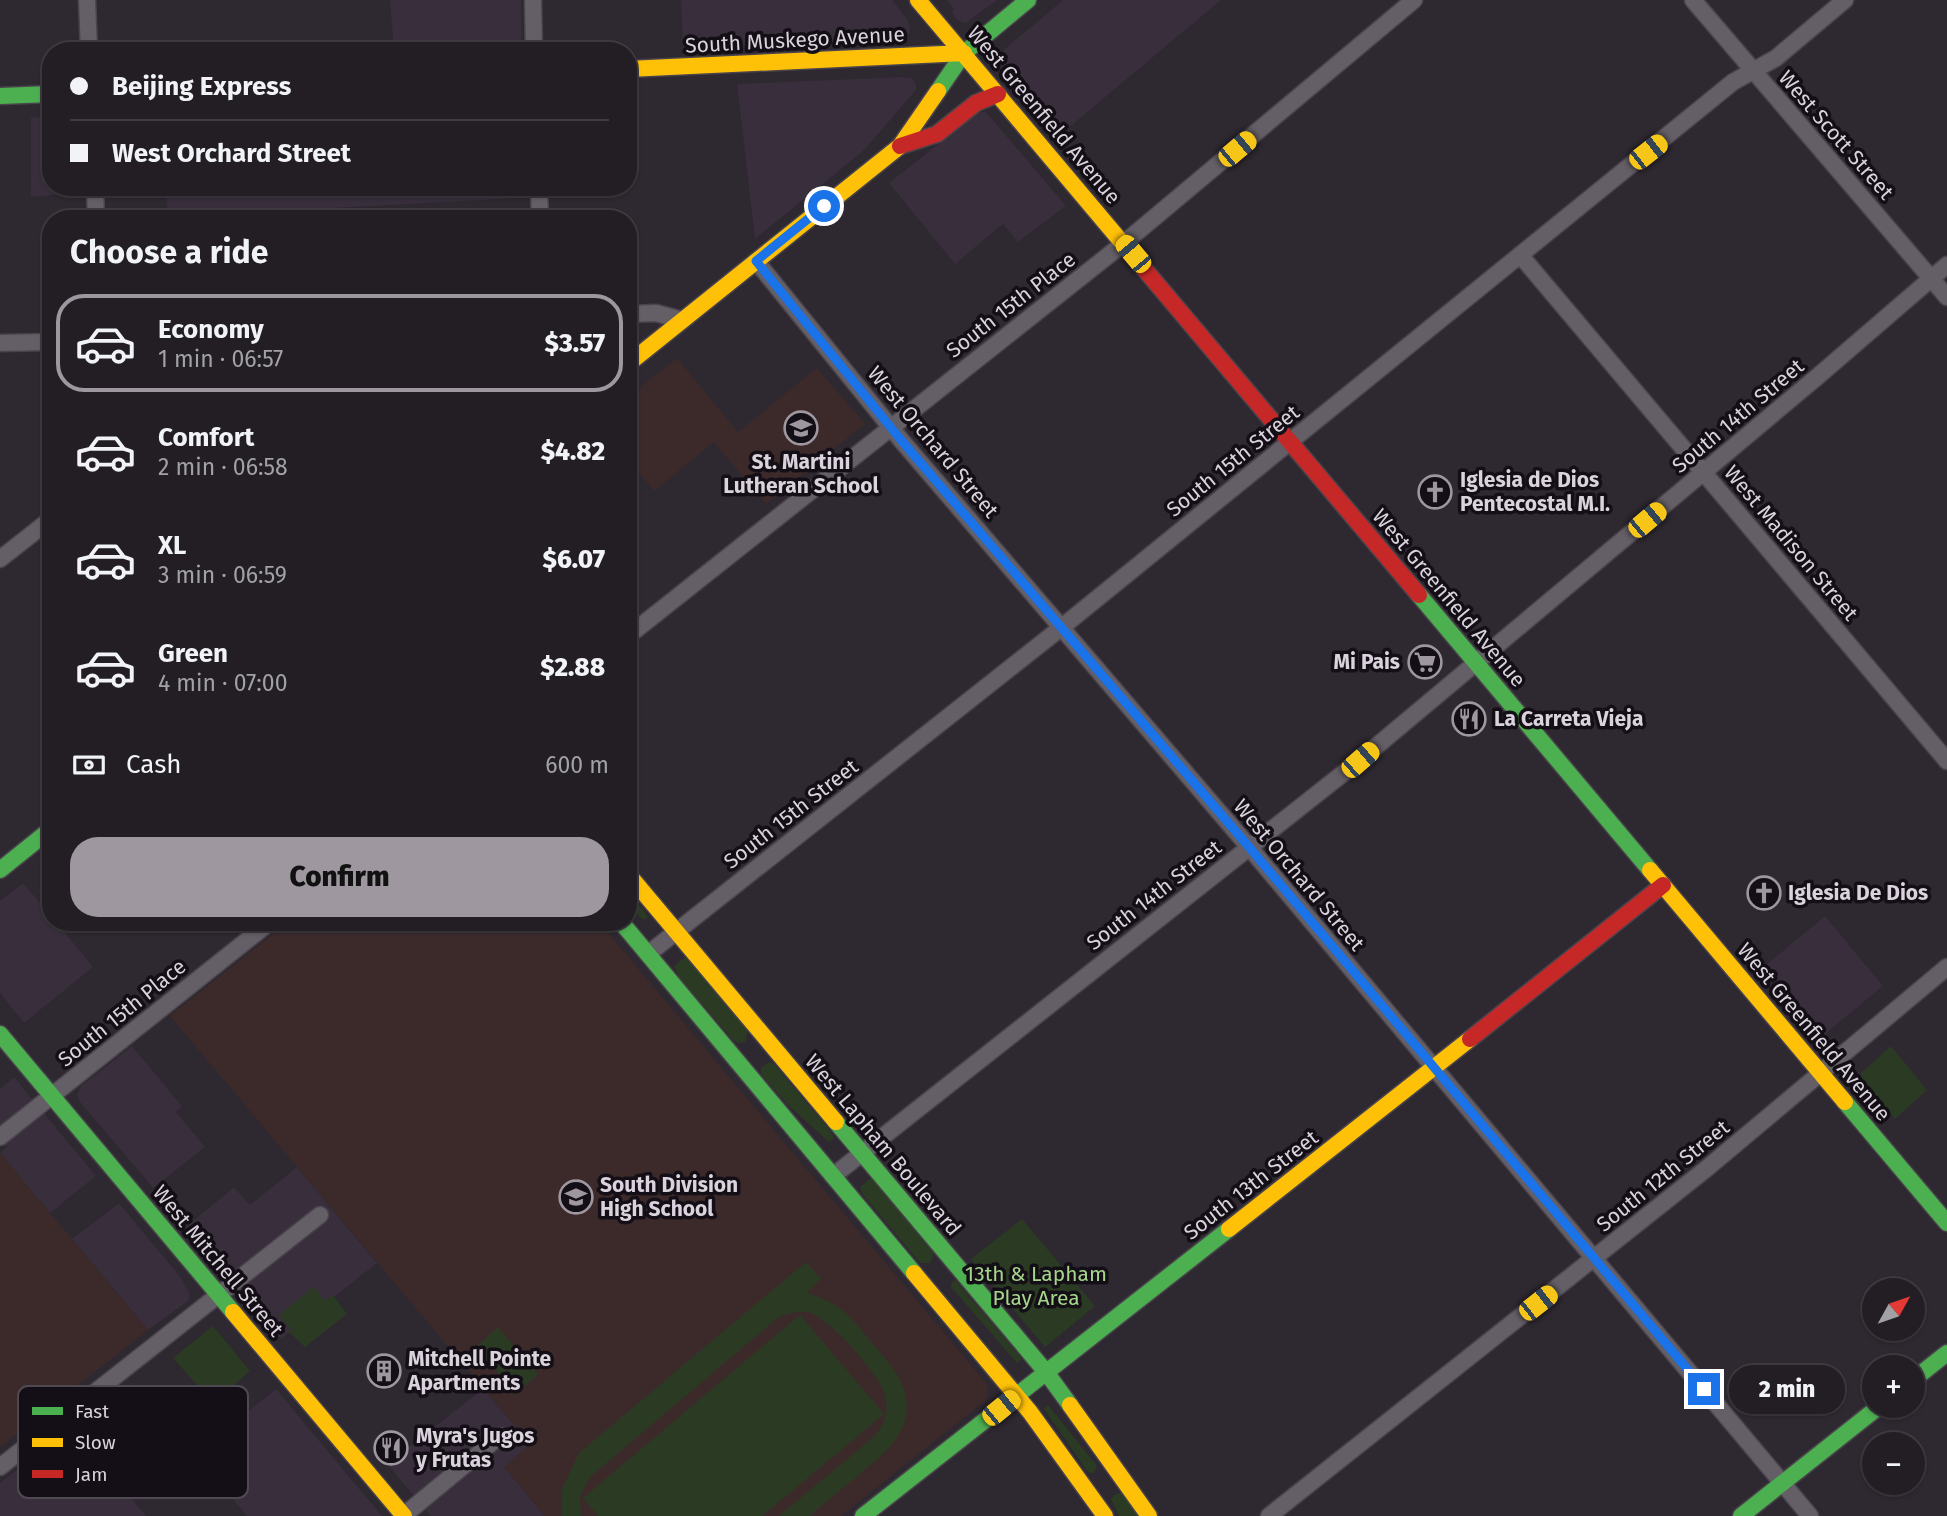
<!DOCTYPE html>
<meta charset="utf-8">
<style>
:root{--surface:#221e24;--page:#2a272c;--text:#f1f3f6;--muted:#a2a2a6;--line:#3f3c41;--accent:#9e97a0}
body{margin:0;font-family:"Fira Sans",sans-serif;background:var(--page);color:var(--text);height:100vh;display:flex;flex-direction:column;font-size:26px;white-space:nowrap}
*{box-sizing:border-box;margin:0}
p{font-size:23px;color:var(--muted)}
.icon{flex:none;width:38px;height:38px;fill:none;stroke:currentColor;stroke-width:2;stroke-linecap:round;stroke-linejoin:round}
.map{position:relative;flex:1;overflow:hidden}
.details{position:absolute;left:42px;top:210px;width:595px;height:721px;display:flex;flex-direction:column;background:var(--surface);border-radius:28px;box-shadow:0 2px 5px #0004,0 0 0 2px var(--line)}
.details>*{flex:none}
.guide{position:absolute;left:42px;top:42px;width:595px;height:154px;border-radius:28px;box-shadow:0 2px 5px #0004,0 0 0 2px var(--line);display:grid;align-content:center;height:154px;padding:0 28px;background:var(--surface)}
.needle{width:46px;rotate:50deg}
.tools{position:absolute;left:1862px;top:1278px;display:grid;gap:14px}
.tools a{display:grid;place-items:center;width:63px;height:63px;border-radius:50%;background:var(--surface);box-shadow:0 2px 5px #0004,0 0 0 2px var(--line);font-size:35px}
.end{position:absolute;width:32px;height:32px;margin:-16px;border:9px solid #1a73e8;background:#fff;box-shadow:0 0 0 4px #fff}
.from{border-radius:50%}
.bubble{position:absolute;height:49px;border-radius:24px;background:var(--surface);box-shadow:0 2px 5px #0004,0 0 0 2px var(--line);font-size:23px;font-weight:800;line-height:49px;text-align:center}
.car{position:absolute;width:21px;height:42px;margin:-21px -10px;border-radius:9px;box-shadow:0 0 5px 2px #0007;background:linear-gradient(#f5c518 24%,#345 0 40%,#f5c518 0 76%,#345 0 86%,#f5c518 0)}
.guide b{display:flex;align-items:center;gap:24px;height:66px;font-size:26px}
.guide b+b{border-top:2px solid var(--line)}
.guide i{width:18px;height:18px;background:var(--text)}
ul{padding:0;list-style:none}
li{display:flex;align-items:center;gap:21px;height:98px;margin:0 14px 10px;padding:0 14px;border:4px solid transparent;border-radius:28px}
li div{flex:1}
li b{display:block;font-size:26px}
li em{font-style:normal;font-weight:800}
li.selected{border-color:var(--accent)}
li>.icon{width:63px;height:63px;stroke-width:1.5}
h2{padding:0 28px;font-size:32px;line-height:84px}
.pay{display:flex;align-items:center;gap:18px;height:77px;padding:0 28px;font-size:26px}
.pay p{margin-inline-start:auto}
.cta{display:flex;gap:14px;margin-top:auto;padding:14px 28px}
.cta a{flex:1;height:80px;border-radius:28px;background:var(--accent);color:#111;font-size:28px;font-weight:800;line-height:80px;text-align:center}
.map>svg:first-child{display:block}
</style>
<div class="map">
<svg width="1947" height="1516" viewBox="0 0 1947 1516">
<rect width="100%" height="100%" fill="#2e2830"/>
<path fill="#382e3c" d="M390,0H521L522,47L520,51H394Z
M681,0H892L907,19L910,29L909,33L899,39L683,48Z
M947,0H997L966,23L957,20L952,13L954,9Z
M1063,0H1221L1060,135L1001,65L999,57L1006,48Z
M903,77L912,78L916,84V90L873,140L862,152L755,239L737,84Z
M985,111L1066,206L1018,242L1003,224L955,264L889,183L975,115Z
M51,116V187H83V192L31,197V118Z
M166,187H612V193L168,217Z
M23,883L51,916V922H56L93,967L24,1023L0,993V901Z
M1825,916L1883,986L1825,1034L1766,965Z
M132,1046L182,1106L176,1112L205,1147L153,1188L80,1102L77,1095L81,1086Z
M14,1077L96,1176L50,1213L0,1153L7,1147L0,1138V1089Z
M297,1167L377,1263L281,1339L186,1227L234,1187L250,1205Z
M119,1203L182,1279L190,1295L188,1301L148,1330L72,1239Z
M276,1389L382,1516H247L221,1485L238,1470L213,1440Z
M483,1389L531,1444L504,1467L545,1516H431L387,1464Z
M72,1426L83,1439L146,1516H0V1483Z"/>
<path fill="#3c2a2b" d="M677,358L738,432L817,368L865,424L766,504L714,442L654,491L628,459V397Z
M288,922H599L987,1384L988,1395L985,1401L841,1516H545L504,1467L530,1444L170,1016Z
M0,1153L148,1330L0,1447Z"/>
<path fill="#2b3b23" d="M628,890L648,917L644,920L628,907Z
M685,957L747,1030L746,1041L742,1043L735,1042L679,977L674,966Z
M1891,1046L1927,1090L1895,1119L1861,1077V1073Z
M769,1062L773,1063L828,1128L834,1138L829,1142L789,1106L761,1074V1068Z
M871,1178L932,1251L933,1256L930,1263H920L863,1195L860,1187Z
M1022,1219L1095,1306L1045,1347L971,1259Z
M806,1262L821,1279L807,1293C843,1303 853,1320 876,1348C885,1358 895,1369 901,1382C920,1426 889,1449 859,1475C842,1488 826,1502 810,1516H779L875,1436C885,1424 889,1411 885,1395C881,1376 828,1316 808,1312C797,1310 786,1314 776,1319L590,1477L580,1496L581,1516H562V1489L579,1453Z
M955,1280L1022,1359L1017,1363L951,1287V1284Z
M314,1287L325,1301L333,1295L347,1314L305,1347L288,1331L291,1329L279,1315Z
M800,1315L884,1414L762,1516H598L583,1498Z
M213,1326L250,1371L213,1403L173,1358Z
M498,1327L538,1374L516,1394L476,1347Z
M1048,1405L1097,1466L1094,1473L1088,1472L1049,1416L1044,1409Z
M1122,1492L1140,1516H1119L1111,1499L1114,1495Z"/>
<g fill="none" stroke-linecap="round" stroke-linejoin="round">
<defs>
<path id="street" d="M87,0L89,51
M533,0L534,51
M1693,0L1947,297
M95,187L96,219
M539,187L540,219
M1521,256L1947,761
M756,261L901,440L1249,847L1810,1516
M628,314L656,313L682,320
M0,343L51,342
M0,559L51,519
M628,636L1124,243L1414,0
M648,954L1062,627L1733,82L1776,58L1845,0
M0,1137L270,922
M833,1176L1360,760L1817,377L1947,265
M0,1467L320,1215
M403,1516L500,1436
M1269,1516L1706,1169L1947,967"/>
<path id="fast" d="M938,91L964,53L1028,0
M0,96L51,94
M1419,595L1650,870
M0,870L51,829
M621,922L914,1273
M0,1034L233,1312
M1845,1102L1947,1223
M836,1122L1046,1372L1070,1405
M1913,1380L1947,1353
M863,1516L1229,1229
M1741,1516L1881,1405"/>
<path id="slow" d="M918,0L1135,258
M628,69L964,53
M628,364L900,146L938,91
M1650,870L1845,1102
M628,874L836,1122
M1229,1229L1470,1039
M914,1273L1030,1412L1105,1516
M233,1312L404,1516
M1070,1405L1149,1516"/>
<path id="jam" d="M900,146L937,134L976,103L998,94
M1135,258L1419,595
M1470,1039L1663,885"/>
</defs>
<use href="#street" stroke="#49434b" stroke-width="19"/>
<use href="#fast" stroke="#49434b" stroke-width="19"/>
<use href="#slow" stroke="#49434b" stroke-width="19"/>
<use href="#jam" stroke="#49434b" stroke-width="19"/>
<use href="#street" stroke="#645f66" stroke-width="16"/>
<use href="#fast" stroke="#4caf50" stroke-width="16"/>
<use href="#slow" stroke="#ffc107" stroke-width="16"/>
<use href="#jam" stroke="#c62828" stroke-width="16"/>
</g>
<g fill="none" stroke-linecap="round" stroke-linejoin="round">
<path stroke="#1a73e8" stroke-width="9" d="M824,206L756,261L901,440L1249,847L1704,1389"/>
</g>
<defs>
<symbol id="school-ring" viewBox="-11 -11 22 22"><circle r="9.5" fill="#140f16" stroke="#9e97a0" stroke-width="1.5"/><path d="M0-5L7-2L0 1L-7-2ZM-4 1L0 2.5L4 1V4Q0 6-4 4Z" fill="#9e97a0"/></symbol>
<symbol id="church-ring" viewBox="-11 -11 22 22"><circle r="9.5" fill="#140f16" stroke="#9e97a0" stroke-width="1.5"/><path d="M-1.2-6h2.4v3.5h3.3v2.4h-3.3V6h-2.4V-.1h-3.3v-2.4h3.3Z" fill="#9e97a0"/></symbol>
<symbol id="supermarket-ring" viewBox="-11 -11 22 22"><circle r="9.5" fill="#140f16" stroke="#9e97a0" stroke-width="1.5"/><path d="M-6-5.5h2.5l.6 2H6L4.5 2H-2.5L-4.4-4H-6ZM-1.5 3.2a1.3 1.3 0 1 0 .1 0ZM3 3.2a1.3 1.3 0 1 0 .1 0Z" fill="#9e97a0"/></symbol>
<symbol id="restaurant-ring" viewBox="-11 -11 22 22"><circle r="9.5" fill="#140f16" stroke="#9e97a0" stroke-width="1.5"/><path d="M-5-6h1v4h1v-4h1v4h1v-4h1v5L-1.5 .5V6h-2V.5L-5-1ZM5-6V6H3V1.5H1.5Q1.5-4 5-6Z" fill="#9e97a0"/></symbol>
<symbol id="building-ring" viewBox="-11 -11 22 22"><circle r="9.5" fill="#140f16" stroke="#9e97a0" stroke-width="1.5"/><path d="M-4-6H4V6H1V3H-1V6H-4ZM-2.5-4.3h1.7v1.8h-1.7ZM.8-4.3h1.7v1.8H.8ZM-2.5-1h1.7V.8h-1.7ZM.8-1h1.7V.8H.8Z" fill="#9e97a0"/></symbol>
</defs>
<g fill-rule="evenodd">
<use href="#school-ring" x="782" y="409" width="38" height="38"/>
<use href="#church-ring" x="1416" y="473" width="38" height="38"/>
<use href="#supermarket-ring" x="1406" y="643" width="38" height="38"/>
<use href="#restaurant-ring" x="1450" y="700" width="38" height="38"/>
<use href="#church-ring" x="1745" y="874" width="38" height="38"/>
<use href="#school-ring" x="557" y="1178" width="38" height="38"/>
<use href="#building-ring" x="365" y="1352" width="38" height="38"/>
<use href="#restaurant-ring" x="372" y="1429" width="38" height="38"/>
</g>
<g text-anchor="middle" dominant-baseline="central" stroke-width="7" stroke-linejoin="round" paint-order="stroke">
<g font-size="21" fill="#dad3dd" stroke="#140f16">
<text transform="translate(795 40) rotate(-3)">South Muskego Avenue</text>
<text transform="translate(1044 115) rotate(50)">West Greenfield Avenue</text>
<text transform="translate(1836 135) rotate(49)">West Scott Street</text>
<text transform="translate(1011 305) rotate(-38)">South 15th Place</text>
<text transform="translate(1738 416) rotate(-40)">South 14th Street</text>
<text transform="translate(933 442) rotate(50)">West Orchard Street</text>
<text transform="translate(1233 461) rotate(-39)">South 15th Street</text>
<text transform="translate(1791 543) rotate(50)">West Madison Street</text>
<text transform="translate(1449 598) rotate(50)">West Greenfield Avenue</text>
<text transform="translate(791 814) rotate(-38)">South 15th Street</text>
<text transform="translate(1299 875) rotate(50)">West Orchard Street</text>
<text transform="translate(1154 895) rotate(-38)">South 14th Street</text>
<text transform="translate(122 1013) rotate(-39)">South 15th Place</text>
<text transform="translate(1814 1032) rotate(50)">West Greenfield Avenue</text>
<text transform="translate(883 1145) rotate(50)">West Lapham Boulevard</text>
<text transform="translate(1663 1176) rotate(-39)">South 12th Street</text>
<text transform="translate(1251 1185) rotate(-38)">South 13th Street</text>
<text transform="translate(218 1261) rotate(50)">West Mitchell Street</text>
</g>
<g font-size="21" font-weight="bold" fill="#dad3dd" stroke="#140f16" text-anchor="start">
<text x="801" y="462" text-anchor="middle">St. Martini<tspan x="801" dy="24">Lutheran School</tspan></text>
<text x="1460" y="480">Iglesia de Dios<tspan x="1460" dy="24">Pentecostal M.I.</tspan></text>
<text x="1400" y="662" text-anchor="end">Mi Pais</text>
<text x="1494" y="719">La Carreta Vieja</text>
<text x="1788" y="893">Iglesia De Dios</text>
<text x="600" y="1185">South Division<tspan x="600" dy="24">High School</tspan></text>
<text x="408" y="1359">Mitchell Pointe<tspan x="408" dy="24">Apartments</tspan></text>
<text x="416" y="1436">Myra's Jugos<tspan x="416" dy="24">y Frutas</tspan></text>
</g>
<g font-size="21" fill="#a5d58b" stroke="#140f16">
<text x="1036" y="1274">13th &amp; Lapham<tspan x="1036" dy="24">Play Area</tspan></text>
</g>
</g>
<rect x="18" y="1386" width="230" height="112" rx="10" fill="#140f16" stroke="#4f4a52" stroke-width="2"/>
<rect x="32" y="1407" width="31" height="8" fill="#4caf50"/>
<rect x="32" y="1438" width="31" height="9" fill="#ffc107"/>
<rect x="32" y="1470" width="31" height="8" fill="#c62828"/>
<g font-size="19" fill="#dad3dd">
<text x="75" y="1418">Fast</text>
<text x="75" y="1449">Slow</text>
<text x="75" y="1481">Jam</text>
</g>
</svg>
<div class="tools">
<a><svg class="needle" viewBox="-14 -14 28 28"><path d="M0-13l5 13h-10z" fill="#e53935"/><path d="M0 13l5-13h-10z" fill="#a2a2a6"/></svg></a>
<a>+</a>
<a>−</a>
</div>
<i class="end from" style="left:824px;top:206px"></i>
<i class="end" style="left:1704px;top:1389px"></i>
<div class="bubble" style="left:1729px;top:1365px;width:116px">2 min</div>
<i class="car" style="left:1237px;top:149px;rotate:50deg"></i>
<i class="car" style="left:1648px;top:152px;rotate:52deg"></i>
<i class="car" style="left:1133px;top:254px;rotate:320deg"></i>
<i class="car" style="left:1647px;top:520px;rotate:50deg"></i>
<i class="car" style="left:1360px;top:760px;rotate:49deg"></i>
<i class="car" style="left:1538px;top:1303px;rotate:52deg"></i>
<i class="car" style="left:1001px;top:1408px;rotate:51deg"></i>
<div class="guide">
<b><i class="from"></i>Beijing Express</b>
<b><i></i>West Orchard Street</b>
</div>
<section class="details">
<h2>Choose a ride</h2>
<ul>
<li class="selected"><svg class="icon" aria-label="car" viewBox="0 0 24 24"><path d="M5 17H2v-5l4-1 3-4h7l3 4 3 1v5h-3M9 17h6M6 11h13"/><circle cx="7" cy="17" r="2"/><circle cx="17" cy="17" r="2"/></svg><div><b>Economy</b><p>1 min · 06:57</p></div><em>$3.57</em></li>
<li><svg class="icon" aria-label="car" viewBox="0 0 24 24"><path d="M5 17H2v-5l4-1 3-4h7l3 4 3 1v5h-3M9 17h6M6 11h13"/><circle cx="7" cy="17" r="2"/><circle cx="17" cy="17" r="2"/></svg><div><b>Comfort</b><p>2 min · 06:58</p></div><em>$4.82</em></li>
<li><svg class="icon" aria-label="car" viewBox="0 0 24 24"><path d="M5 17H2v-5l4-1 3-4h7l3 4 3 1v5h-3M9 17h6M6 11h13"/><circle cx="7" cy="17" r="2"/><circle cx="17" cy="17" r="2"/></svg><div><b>XL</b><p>3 min · 06:59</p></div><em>$6.07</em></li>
<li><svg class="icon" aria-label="car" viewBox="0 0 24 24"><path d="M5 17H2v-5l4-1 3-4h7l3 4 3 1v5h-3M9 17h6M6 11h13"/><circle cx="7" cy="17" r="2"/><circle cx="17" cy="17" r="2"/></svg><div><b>Green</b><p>4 min · 07:00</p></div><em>$2.88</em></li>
</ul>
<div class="pay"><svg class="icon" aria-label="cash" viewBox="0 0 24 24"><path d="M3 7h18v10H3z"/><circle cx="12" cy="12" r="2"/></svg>Cash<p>600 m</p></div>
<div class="cta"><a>Confirm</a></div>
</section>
</div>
